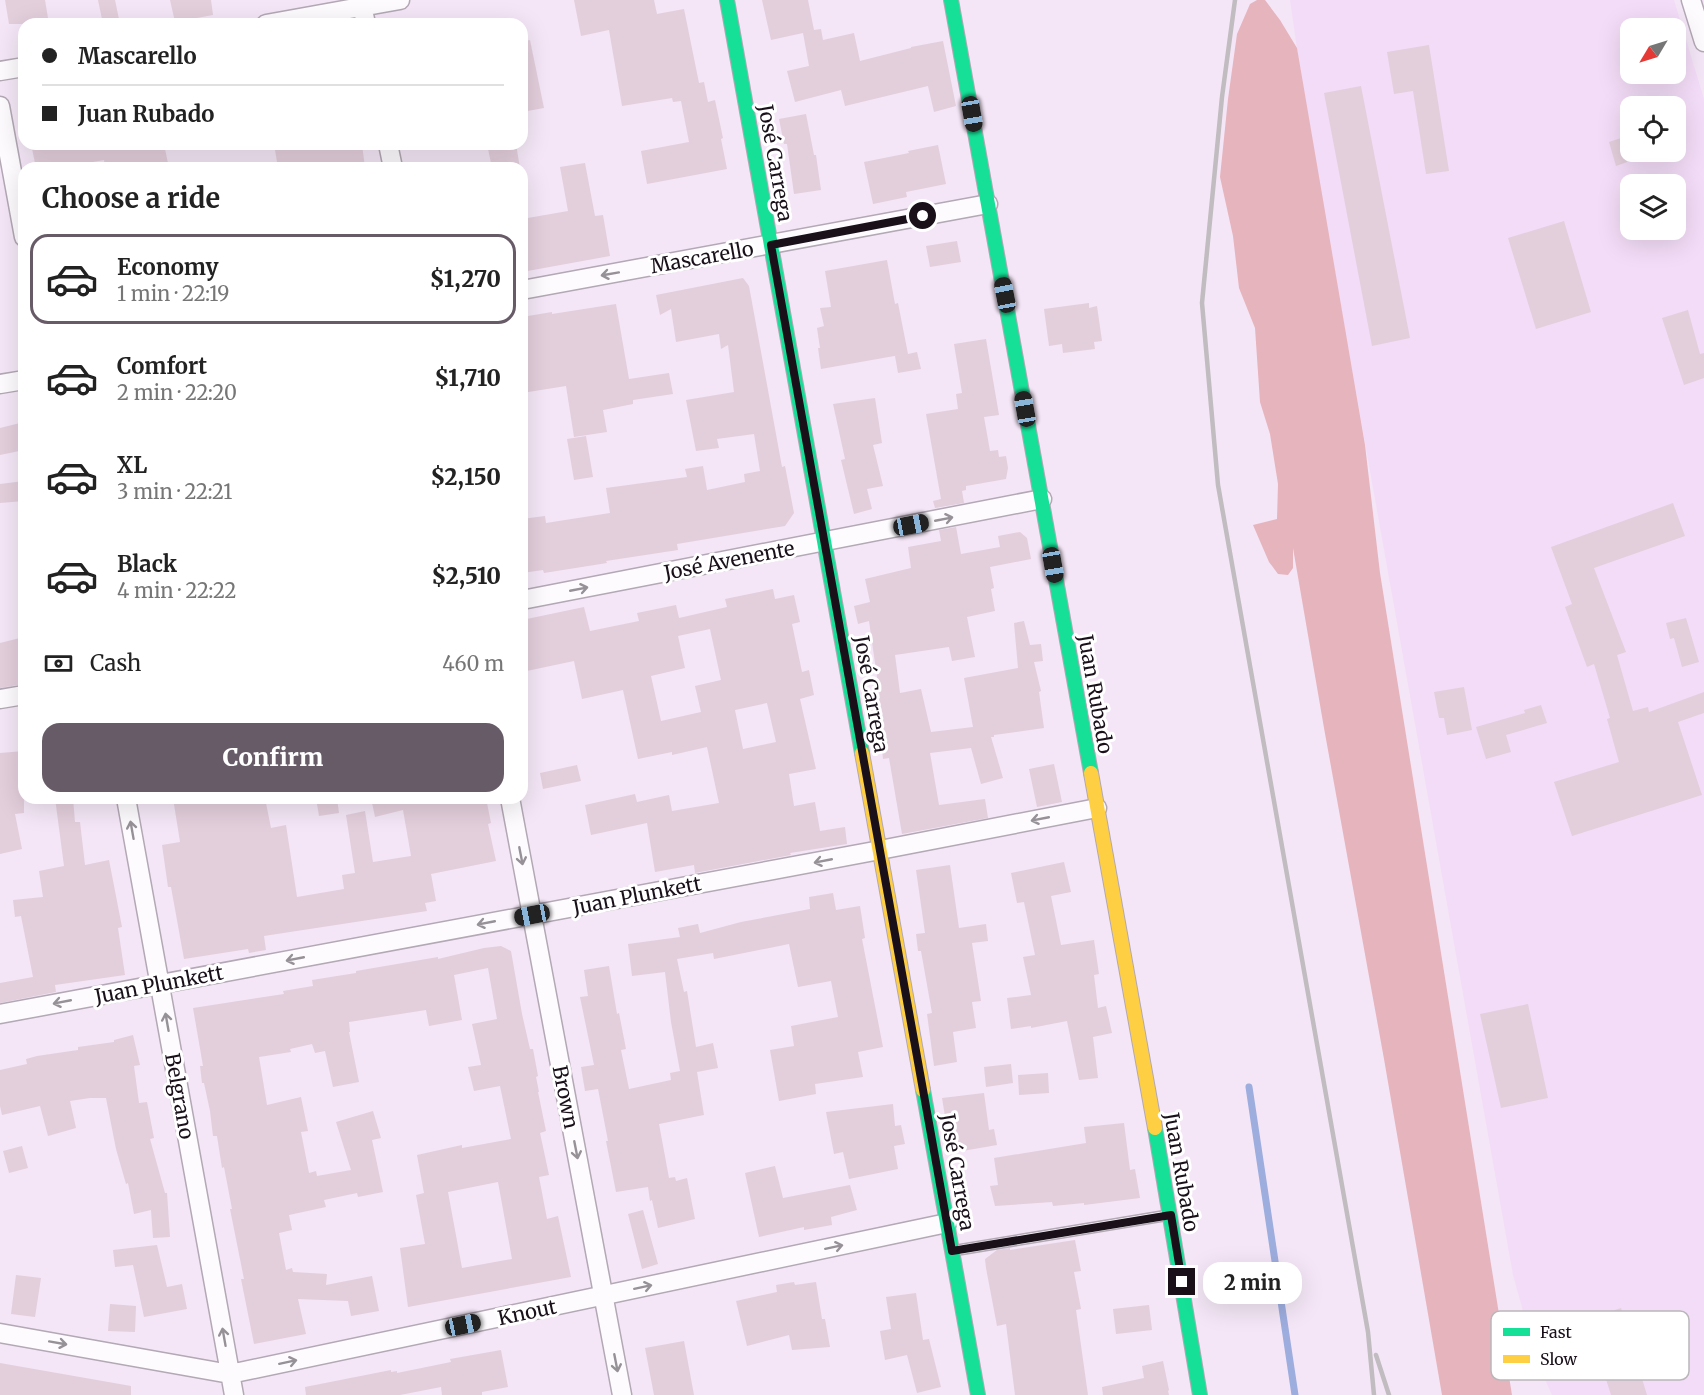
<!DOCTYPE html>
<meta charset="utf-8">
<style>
:root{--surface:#fff;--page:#f6f6f6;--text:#222;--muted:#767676;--line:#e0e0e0;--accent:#665b67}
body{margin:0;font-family:Merriweather,serif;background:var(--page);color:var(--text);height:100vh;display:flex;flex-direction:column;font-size:22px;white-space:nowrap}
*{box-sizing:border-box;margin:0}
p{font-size:20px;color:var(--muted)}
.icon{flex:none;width:33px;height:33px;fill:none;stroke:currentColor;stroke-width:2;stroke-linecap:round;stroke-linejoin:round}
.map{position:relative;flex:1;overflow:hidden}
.details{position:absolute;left:18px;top:162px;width:510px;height:642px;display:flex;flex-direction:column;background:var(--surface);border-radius:18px;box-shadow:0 6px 24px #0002}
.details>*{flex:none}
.guide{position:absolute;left:18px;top:18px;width:510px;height:132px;border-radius:18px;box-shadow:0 6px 24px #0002;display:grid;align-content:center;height:132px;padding:0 24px;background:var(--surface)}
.needle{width:39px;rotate:232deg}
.buttons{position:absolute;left:1620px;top:18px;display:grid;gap:12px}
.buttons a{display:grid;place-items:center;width:66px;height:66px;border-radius:12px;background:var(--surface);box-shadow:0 6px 24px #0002;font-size:30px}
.end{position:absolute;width:27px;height:27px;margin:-14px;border:8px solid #19101a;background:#fff;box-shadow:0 0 0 3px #fff}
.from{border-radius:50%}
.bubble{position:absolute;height:42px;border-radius:18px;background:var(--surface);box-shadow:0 6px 24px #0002;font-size:20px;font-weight:800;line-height:42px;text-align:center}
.car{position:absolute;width:18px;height:36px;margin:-18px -9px;border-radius:8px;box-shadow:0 0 4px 2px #0007;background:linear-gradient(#222 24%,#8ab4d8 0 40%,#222 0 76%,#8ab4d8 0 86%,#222 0)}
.guide b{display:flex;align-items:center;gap:21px;height:57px;font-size:22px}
.guide b+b{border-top:2px solid var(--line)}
.guide i{width:15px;height:15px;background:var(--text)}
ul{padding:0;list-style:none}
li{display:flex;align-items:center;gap:18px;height:90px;margin:0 12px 9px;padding:0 12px;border:3px solid transparent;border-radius:18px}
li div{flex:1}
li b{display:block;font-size:22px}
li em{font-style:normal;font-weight:800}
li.on{border-color:var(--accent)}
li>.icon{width:54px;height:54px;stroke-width:1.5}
h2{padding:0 24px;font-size:27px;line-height:72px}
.pay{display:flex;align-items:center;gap:15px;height:66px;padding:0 24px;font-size:22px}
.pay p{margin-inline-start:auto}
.cta{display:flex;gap:12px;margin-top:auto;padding:12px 24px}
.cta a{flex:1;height:69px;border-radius:18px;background:var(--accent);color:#fff;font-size:24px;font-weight:800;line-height:69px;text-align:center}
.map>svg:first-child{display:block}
</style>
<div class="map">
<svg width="1704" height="1395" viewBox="0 0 1704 1395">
<rect width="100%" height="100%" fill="#f4e6f6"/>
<path fill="#f3dcf7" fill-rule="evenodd" d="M1290,0H1674L1704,99V1395H1552L1537,1362L1513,1275L1306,111ZM1630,28H1676V74H1630ZM1630,106H1676V152H1630ZM1630,184H1676V230H1630Z"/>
<path fill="#e6b4bd" d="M1257,0H1265L1280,20L1297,48L1365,445L1380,573L1512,1395H1442L1384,1059L1324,728L1293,548V568L1288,575L1278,574L1269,562L1253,525L1277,519L1278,484L1270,434L1260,402L1255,328L1239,288L1233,236L1220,177L1228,99L1237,34L1250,4Z"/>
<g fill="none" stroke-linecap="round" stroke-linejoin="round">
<path stroke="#9dadde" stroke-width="7" d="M1249,1087L1295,1395"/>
</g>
<path fill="#e3cedc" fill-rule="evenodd" d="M5,0H45L49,24H9Z
M98,0H115L120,24H103Z
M170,0H211L213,15L175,22Z
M574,0H654L657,14L684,9L699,83L704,82L708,102L715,100L723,138L721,139L727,169L647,184L641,151L689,142L681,101L673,102L672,98L622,106L609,30L581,36Z
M762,0H808L814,30L821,29L823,40L854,33L860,61L911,48V47L943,41L956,106L934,112L928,86L845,106L841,90L795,102L787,71L809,66L803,33L771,40Z
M530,40L544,108L522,112V41Z
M1429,45L1449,171L1426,174L1413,91L1394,94L1387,52Z
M1361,86L1410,338L1372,346L1324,93Z
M806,114L814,155H816L821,190L794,194L787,144H784L779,119Z
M1630,135V161L1616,166L1609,142Z
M31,144H164L169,168H105L104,160L59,168H36Z
M274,144H362L365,168H278Z
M487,144H516L520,168H492Z
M938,145L946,184L906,192L907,197L873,204L864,162L909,153L908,151Z
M585,163L595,216L603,215L610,256L522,272V219L568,211L560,167Z
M1564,221L1591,312L1536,329L1508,238Z
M957,241L961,262L930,267L926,246Z
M887,260L895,304L898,303L908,354L917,352L921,369L898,373L895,356L900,355L821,369L818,348H820L817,328L824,326L820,308L831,307L825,271Z
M743,278L749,286L782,467L785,466L794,513L785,526L677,544L678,550L606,561L607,563L544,573L543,570L522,573V519L545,516L546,523L610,513L606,488L687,477L685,469L703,466L707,490L745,482L744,474L760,471L754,434L717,439L719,448L696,451L686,400L734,392L728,345L721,349L719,334L676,342L671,309L660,315L656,295Z
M1089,303V308L1097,306L1102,341L1094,342L1095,349L1063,353L1062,344L1049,346L1044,309Z
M616,304L629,379L669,373L673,394L633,400V404L603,410L607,432L574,437L566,386L522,393V317L552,312V314Z
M1688,310L1700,354L1704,353V378L1684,385L1662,318Z
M986,339L999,415L984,417L990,451L998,450L999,457L1006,456L1008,468L1006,479L966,486V490L962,491L964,503L935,508L933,501L941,499L926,414L958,409L956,394L962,393L954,344Z
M875,398L882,443L873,445L883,486L867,489L872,509L854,514L841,460L845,459L833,404Z
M20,423L24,450L0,455V428Z
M586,436L593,477L574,480L567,439Z
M24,481V501L0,503V484Z
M1673,503L1685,536L1594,568L1626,652L1617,655L1633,711L1648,707L1649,712L1704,692V713L1678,722L1702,795L1572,836L1554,782L1619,762L1607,719L1610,718L1594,664L1587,667L1565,607L1572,604L1551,547Z
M956,527L961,554L1000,547L998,536L1020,532L1027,538L1031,559L990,567L994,588L991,589L995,611L967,617L975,657L952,661L949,647L895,655L900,693L921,689L931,732L973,727L964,678L1018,668L1014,623L1024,621L1030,645L1041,644L1043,661L1034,662L1041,691L1039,692L1044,728L994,735V737H991L1003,778L981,784L971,748L930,753L939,805L985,799L988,818L902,834L889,758L883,759L880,730L873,699L880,698L869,621L858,624L854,606L870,602L865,579L911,568L908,547L941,541L939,530Z
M773,589L775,599L794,595L800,622L792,624L802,672L809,670L814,695L800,699L816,769L789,774L794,806L815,802L820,831L845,827L847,844L790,853L791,855L695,873L694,865L655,872L647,823L591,835L585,805L635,794L637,802L669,795L672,811L719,803L707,747L672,755V752L638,759L623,690L582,699L574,661L522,672V620L584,607L590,631L639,621L637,613L676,605L679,618L727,607L725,599ZM710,629L721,680L695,686L701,712L661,721L651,676L685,668L678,636ZM767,703L776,742L743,749L735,710Z
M1686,618L1699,662L1682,667L1674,638L1670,639L1666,623Z
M24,637V684L0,688V643Z
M1464,687L1472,730L1447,735L1444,718H1439L1434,692Z
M1541,705L1547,723L1506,735L1511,752L1486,759L1476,727L1525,713L1524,710Z
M24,751V813L15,814L22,849L0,854V753Z
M1054,764L1062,802L1037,807L1029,769Z
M577,765L581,781L543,789L540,773Z
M55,798H73L75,822H80L85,865L109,860L122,927L118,928L125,975L55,985L56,992L0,1003V983L33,977L21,916L15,917L13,900L43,897L39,871L64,866Z
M173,798H265L271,828L286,825L297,897L344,889L342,875L355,873L346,815L365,811L373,862L411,856L403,810L375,817L371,798H486L491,823L488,824L496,861L431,874L436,901L425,903L427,911L264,936L266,950L249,953L248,949L184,959L171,887H168L162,845L180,842Z
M316,798H337L339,813L319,816Z
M1064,862L1071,892L1051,896L1061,945L1094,940L1099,974L1094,975L1098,1008L1106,1006L1112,1033L1093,1037L1098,1078L1079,1080L1067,1021L1031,1028V1026L1011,1029L1007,998L1031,995L1023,957L1035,955L1024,902L1017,903L1011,873Z
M950,865L959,928L986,924L988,941L972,943L981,1001L972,1002L976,1028L953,1032L957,1062L934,1066L927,1014L932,1013L921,951H918L916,934L925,933L916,870Z
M833,893L836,910L860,906L865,938L862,939L883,1047L858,1052L863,1077L815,1084L816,1094L779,1101L770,1050L794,1046L791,1026L838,1017L831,981L798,987L789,944L714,959L713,953L677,959L684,992L687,991L696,1047L713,1043L718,1068L697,1072L704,1115L659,1124L669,1178L675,1177L676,1181L687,1178L695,1219L658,1228L652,1200L650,1201L648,1187L616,1192L606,1141H608L598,1089L585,1091L581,1067L594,1065L580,997L588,996L584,970L609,966L617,1014L619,1013L626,1049L621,1050L629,1089L671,1080L670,1073L680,1071L671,1022L665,972L632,976L628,944L680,937L678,928L698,924L700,933L741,922L810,909L809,897Z
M501,946L511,951L522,1014L530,1049H533L538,1076L536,1077L539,1092H538L546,1131L540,1133L549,1175L539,1177L547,1219L558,1216L571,1277L408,1307L400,1248L425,1244L416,1195L424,1193L417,1155L462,1145V1148L511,1139L500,1086L474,1091L468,1067L481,1065L472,1024L497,1019L488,968L454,975L462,1020L429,1026L426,1010L349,1022L350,1032H349L359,1082L333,1087L325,1051L315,1053L312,1044L290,1049L291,1052L259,1057L267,1105L301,1097L308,1131L301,1132L309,1173L316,1171L317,1176L351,1170L336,1122L373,1111L381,1138L372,1140L383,1192L358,1197L357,1193L324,1200L326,1207L289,1215L292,1230L279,1233L286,1270L292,1268L293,1272L327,1274L326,1285L372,1276L379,1311L351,1316L348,1301L298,1299L306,1334L254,1344L241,1279H244L230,1209H232L224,1167L222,1168L217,1136H213L210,1111L204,1083H202L200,1066H203L193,1008L284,994L283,991L313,986L312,980L356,973V971L438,957V959L484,948ZM498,1182L512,1259L462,1268L448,1192Z
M1528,1004L1548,1098L1501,1108L1480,1014Z
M133,1035L140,1065L134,1066L139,1103L147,1102L154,1138L150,1139L165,1193H167L170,1237L153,1238L151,1210L134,1214L128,1183L126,1184L116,1149L106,1098H90L70,1101L76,1128L48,1136L40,1106L2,1115L0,1106V1070L27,1064L26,1059L37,1056L78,1050V1047L114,1042V1040Z
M1011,1064L1013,1083L986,1087L984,1067Z
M1048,1073L1049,1093L1019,1095L1018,1075Z
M984,1093L989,1130L994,1129L997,1145L951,1153L942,1098Z
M893,1104L895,1126L901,1125L905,1144L894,1146L898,1169L849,1179L843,1152L834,1154L826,1112Z
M1124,1123L1130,1170L1135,1169L1140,1198L1084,1205V1203L1053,1206L1052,1202L995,1206L990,1186L998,1185L994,1158L1086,1143L1084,1127Z
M22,1146L28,1168L9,1173L3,1151Z
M775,1166L783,1198L850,1185L857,1210L831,1217L832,1225L804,1230V1227L759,1237L745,1173Z
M643,1210L658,1264L642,1269L628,1214Z
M1075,1240L1081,1271L1074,1272L1081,1309L1076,1310L1088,1395H1015L1006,1324L997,1326L986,1268L985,1259L997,1250L1010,1248V1250Z
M157,1245L167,1287L182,1284L187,1309L144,1317L133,1265L115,1267L113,1250Z
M16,1275L41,1278L35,1317L11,1314Z
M794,1282L795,1285L816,1282L822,1319H825L830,1347L792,1350L789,1335L747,1346L736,1301L777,1292L776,1285Z
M916,1293L923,1340L929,1339L941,1387L917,1393L907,1355L885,1360L880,1331L891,1329L886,1297Z
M110,1304L136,1306L135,1332L108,1331Z
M1149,1305L1152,1330L1116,1334L1113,1309Z
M1621,1308L1633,1349L1647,1395H1611L1587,1319Z
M684,1341L694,1395H654L645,1348Z
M501,1350L508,1387L482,1392V1395H442L441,1387L400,1395H306L305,1387L391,1370V1372L397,1371V1373L451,1362L450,1359Z
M1163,1361L1169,1390L1168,1391L1169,1395H1103L1102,1387L1144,1378L1142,1366Z
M0,1363L131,1386V1395H0Z"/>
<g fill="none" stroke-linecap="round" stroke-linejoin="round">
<defs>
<path id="lane" d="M952,1251L1169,1215"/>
<path id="street" d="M361,0L366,24
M1691,0L1704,42
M266,24L400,0
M0,71L24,67
M0,106L24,237
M388,144L393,168
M522,290L988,204
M0,384L24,380
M522,600L1042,499
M0,699L24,695
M126,798L234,1395
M510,798L622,1395
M0,1014L880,850L1097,808
M0,1333L230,1374L947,1223"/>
<path id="fast" d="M727,0L862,753
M951,0L1091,773
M923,1090L978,1395
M1155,1128L1200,1395"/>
<path id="slow" d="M862,753L923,1090
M1091,773L1155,1128"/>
</defs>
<use href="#lane" stroke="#b3a8b5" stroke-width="12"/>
<use href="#street" stroke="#b3a8b5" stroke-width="21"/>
<use href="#fast" stroke="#b3a8b5" stroke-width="16"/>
<use href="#slow" stroke="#b3a8b5" stroke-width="16"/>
<use href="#lane" stroke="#fdfbfe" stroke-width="9"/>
<use href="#street" stroke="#fdfbfe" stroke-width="18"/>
<use href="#fast" stroke="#16e098" stroke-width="14"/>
<use href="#slow" stroke="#ffcf43" stroke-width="14"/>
<path stroke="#c0bcc0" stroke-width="4.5" d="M1235,0L1222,97L1202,303L1218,485L1368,1332L1374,1395
M1376,1355L1389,1395"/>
</g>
<defs><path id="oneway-shaft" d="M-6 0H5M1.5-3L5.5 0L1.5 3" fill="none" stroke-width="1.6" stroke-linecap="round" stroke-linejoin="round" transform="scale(1.5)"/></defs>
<g stroke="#969197">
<use href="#oneway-shaft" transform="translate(610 274) rotate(170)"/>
<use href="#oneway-shaft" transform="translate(944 519) rotate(-11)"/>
<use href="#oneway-shaft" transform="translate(579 589) rotate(-11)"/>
<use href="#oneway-shaft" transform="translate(1040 819) rotate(169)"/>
<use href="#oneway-shaft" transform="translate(132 830) rotate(-100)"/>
<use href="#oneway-shaft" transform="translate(521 856) rotate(79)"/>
<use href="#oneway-shaft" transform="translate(823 861) rotate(169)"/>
<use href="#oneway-shaft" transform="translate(486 923) rotate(169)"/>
<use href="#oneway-shaft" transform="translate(295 959) rotate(169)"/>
<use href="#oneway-shaft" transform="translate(62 1002) rotate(169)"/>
<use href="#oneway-shaft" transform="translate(167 1022) rotate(-100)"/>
<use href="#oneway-shaft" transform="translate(576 1150) rotate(79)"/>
<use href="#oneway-shaft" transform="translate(834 1247) rotate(-12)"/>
<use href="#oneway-shaft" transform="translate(643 1287) rotate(-12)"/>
<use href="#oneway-shaft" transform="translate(224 1337) rotate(-100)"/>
<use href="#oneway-shaft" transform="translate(58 1343) rotate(10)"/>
<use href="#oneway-shaft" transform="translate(288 1362) rotate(-12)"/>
<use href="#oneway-shaft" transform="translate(616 1363) rotate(79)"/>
</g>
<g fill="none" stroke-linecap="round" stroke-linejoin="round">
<path stroke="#19101a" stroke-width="8" d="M923,216L771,245L952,1251L1171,1215L1182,1282"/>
</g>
<g text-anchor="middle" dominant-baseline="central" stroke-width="6" stroke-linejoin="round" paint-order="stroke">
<g font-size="20" fill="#19101a" stroke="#fff">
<text transform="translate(776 163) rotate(80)">José Carrega</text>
<text transform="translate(702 257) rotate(-10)">Mascarello</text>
<text transform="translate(729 560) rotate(-11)">José Avenente</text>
<text transform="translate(872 694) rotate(80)">José Carrega</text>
<text transform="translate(1096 694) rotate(80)">Juan Rubado</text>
<text transform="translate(637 895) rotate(-11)">Juan Plunkett</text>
<text transform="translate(159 984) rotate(-11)">Juan Plunkett</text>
<text transform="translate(180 1096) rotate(80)">Belgrano</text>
<text transform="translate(566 1097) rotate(79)">Brown</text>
<text transform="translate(958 1172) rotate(80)">José Carrega</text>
<text transform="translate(1182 1172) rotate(80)">Juan Rubado</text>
<text transform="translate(527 1312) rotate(-12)">Knout</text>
</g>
</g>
<rect x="1491" y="1311" width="198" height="69" rx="9" fill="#fff" stroke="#bab7ba" stroke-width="1.5"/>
<rect x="1503" y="1328" width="27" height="8" fill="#16e098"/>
<rect x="1503" y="1355" width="27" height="8" fill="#ffcf43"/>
<g font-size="16" fill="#19101a">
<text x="1540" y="1338">Fast</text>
<text x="1540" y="1365">Slow</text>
</g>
</svg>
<div class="buttons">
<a><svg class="needle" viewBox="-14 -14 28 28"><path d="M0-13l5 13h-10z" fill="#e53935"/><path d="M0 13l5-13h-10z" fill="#767676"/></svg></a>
<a><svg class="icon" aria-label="locate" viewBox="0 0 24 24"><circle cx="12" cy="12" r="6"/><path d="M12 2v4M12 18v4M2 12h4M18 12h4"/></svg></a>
<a><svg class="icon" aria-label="layers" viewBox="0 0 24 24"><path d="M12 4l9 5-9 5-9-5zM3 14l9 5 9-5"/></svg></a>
</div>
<i class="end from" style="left:923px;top:216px"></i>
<i class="end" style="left:1182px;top:1282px"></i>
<div class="bubble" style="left:1203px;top:1262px;width:99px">2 min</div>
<i class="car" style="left:972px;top:114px;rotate:170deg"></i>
<i class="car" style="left:1005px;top:295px;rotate:349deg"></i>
<i class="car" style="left:1025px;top:409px;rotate:350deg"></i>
<i class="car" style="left:911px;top:525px;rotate:79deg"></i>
<i class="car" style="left:1053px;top:565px;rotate:170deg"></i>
<i class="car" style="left:532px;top:915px;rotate:259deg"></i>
<i class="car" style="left:463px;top:1325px;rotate:78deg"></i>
<div class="guide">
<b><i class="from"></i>Mascarello</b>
<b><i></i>Juan Rubado</b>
</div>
<section class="details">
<h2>Choose a ride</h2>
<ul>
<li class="on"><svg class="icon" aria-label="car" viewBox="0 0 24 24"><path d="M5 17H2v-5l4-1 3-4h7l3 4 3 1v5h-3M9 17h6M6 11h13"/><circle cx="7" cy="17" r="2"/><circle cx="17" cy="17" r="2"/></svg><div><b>Economy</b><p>1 min · 22:19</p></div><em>$1,270</em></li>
<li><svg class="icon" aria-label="car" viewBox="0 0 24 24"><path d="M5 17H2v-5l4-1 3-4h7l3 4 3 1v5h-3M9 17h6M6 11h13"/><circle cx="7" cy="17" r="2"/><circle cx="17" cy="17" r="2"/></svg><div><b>Comfort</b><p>2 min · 22:20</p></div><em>$1,710</em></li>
<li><svg class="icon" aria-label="car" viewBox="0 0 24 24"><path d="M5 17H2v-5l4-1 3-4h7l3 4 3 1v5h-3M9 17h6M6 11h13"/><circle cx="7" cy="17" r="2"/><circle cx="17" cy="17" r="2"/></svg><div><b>XL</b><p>3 min · 22:21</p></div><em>$2,150</em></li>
<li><svg class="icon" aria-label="car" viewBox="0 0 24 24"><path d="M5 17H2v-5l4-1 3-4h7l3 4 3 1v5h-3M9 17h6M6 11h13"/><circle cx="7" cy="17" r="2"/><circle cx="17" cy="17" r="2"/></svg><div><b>Black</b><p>4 min · 22:22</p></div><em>$2,510</em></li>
</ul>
<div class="pay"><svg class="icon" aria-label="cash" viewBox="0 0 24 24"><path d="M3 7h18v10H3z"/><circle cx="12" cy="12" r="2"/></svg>Cash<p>460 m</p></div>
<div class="cta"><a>Confirm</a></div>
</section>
</div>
